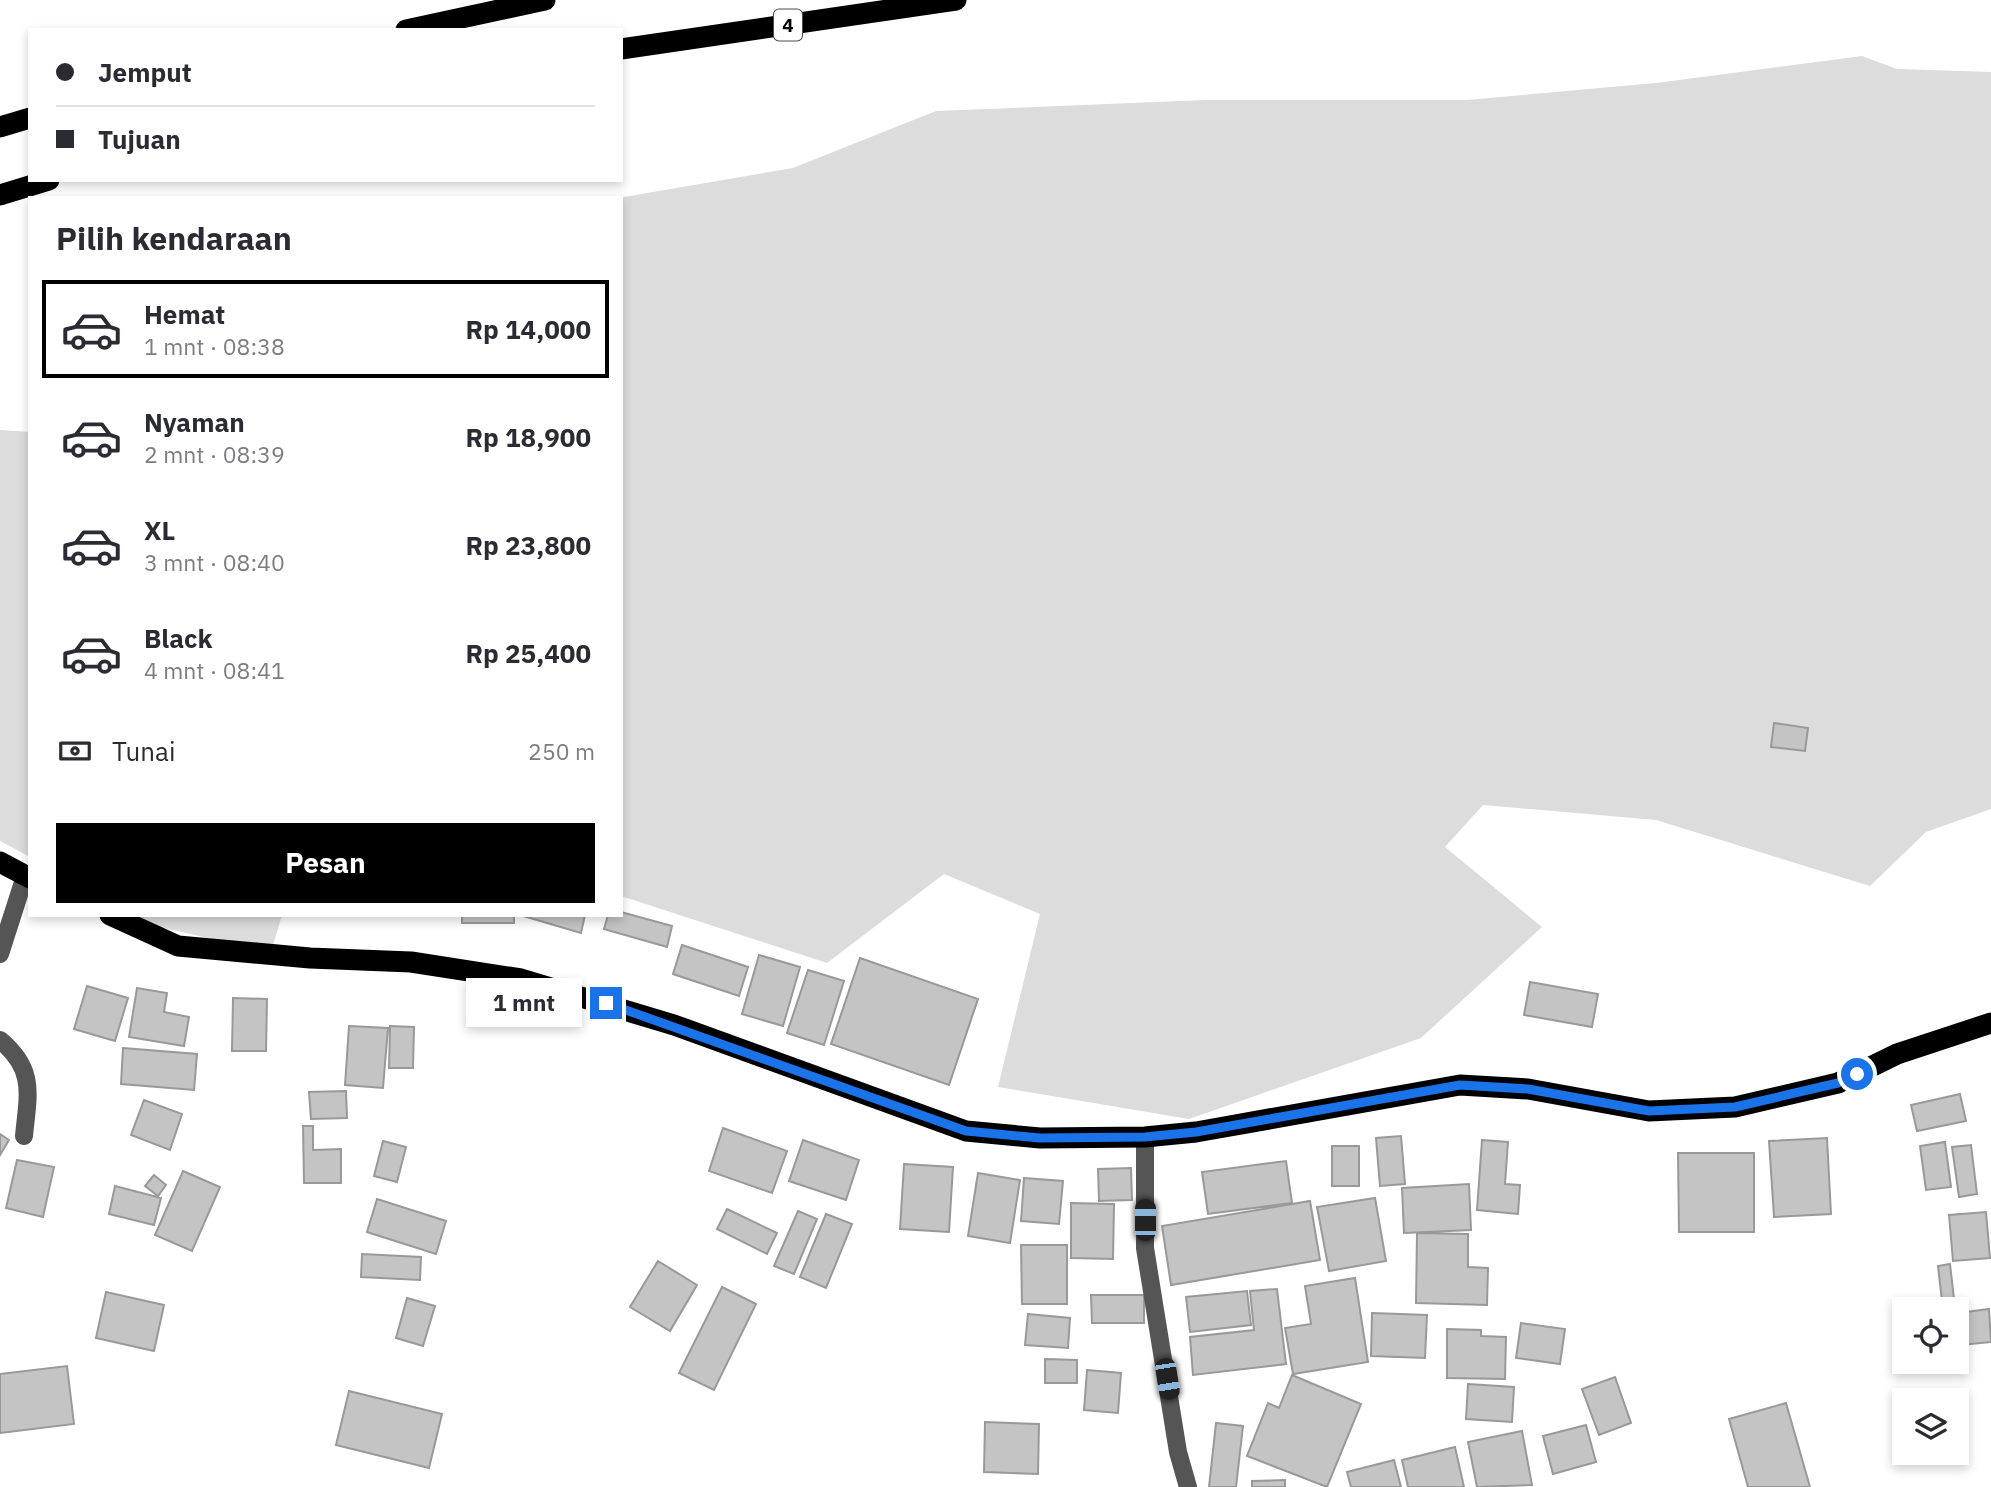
<!DOCTYPE html>
<html lang="id">
<meta charset="utf-8">
<style>
:root{--surface:#fff;--page:#f7f7f7;--text:#2b2b33;--muted:#7c7c81;--line:#e1e1e2;--accent:#000}
body{margin:0;font-family:"IBM Plex Sans",sans-serif;background:var(--page);color:var(--text);height:100vh;display:flex;flex-direction:column;font-size:26px;white-space:nowrap}
*{box-sizing:border-box;margin:0}
p{font-size:23px;color:var(--muted)}
.icon{flex:none;width:38px;height:38px;fill:none;stroke:currentColor;stroke-width:2;stroke-linecap:round;stroke-linejoin:round}
.map{position:relative;flex:1;overflow:hidden}
.details{position:absolute;left:28px;top:196px;width:595px;height:721px;display:flex;flex-direction:column;background:var(--surface);border-radius:0px;box-shadow:0 4px 10px #0003}
.details>*{flex:none}
.top-card{position:absolute;left:28px;top:28px;width:595px;height:154px;border-radius:0px;box-shadow:0 4px 10px #0003;display:grid;align-content:center;height:154px;padding:0 28px;background:var(--surface)}
.buttons{position:absolute;left:1892px;top:1297px;display:grid;gap:14px}
.buttons a{display:grid;place-items:center;width:77px;height:77px;border-radius:0px;background:var(--surface);box-shadow:0 4px 10px #0003;font-size:35px}
.end{position:absolute;width:32px;height:32px;margin:-16px;border:9px solid #1a73e8;background:#fff;box-shadow:0 0 0 4px #fff}
.from{border-radius:50%}
.bubble{position:absolute;height:49px;border-radius:0px;background:var(--surface);box-shadow:0 4px 10px #0003;font-size:23px;font-weight:800;line-height:49px;text-align:center}
.car{position:absolute;width:21px;height:42px;margin:-21px -10px;border-radius:9px;box-shadow:0 0 5px 2px #0007;background:linear-gradient(#222 24%,#8ab4d8 0 40%,#222 0 76%,#8ab4d8 0 86%,#222 0)}
.top-card b{display:flex;align-items:center;gap:24px;height:66px;font-size:26px}
.top-card b+b{border-top:2px solid var(--line)}
.top-card i{width:18px;height:18px;background:var(--text)}
ul{padding:0;list-style:none}
li{display:flex;align-items:center;gap:21px;height:98px;margin:0 14px 10px;padding:0 14px;border:4px solid transparent;border-radius:0px}
li div{flex:1}
li b{display:block;font-size:26px}
li em{font-style:normal;font-weight:800}
li.on{border-color:var(--accent)}
li>.icon{width:63px;height:63px;stroke-width:1.5}
h2{padding:0 28px;font-size:32px;line-height:84px}
.pay{display:flex;align-items:center;gap:18px;height:77px;padding:0 28px;font-size:26px}
.pay p{margin-inline-start:auto}
.primary-button{display:flex;gap:14px;margin-top:auto;padding:14px 28px}
.primary-button a{flex:1;height:80px;border-radius:0px;background:var(--accent);color:#fff;font-size:28px;font-weight:800;line-height:80px;text-align:center}
.map>svg:first-child{display:block}
</style>
<div class="map">
<svg width="1991" height="1487" viewBox="0 0 1991 1487">
<rect width="100%" height="100%" fill="#fff"/>
<path fill="#dcdcdc" d="M1862,56L1897,69L1991,72V809L1926,832L1870,886L1656,820L1483,805L1445,847L1542,927L1421,1038L1189,1119L998,1087L1040,914L944,874L827,963L621,896V198H618L793,168L936,111L1205,100H1467L1656,83Z
M0,430L30,432V857L0,841Z
M135,915H282L271,952L155,926Z"/>
<path fill="#c4c4c4" stroke="#999" stroke-width="2" d="M1774,723L1808,728L1805,751L1771,747Z
M621,912L672,926L667,947L604,929L608,915H621Z
M462,915H514V923H462Z
M520,915H585L581,933Z
M682,945L748,967L739,996L673,974Z
M759,955L800,967L783,1026L742,1014Z
M860,958L978,999L949,1085L831,1044Z
M808,970L844,981L824,1045L787,1033Z
M1530,982L1598,994L1592,1027L1524,1015Z
M87,986L128,998L115,1041L74,1029Z
M137,988L167,993L164,1012L189,1017L184,1046L129,1037Z
M233,998L267,999L266,1051H232Z
M349,1026L388,1028L383,1088L345,1085Z
M390,1026L414,1027L413,1068H389Z
M123,1048L197,1054L194,1090L121,1084Z
M346,1091L347,1118L311,1119L309,1092Z
M1960,1094L1966,1121L1917,1131L1911,1105Z
M144,1100L182,1114L170,1150L131,1135Z
M303,1126H313V1150L341,1149V1183H304Z
M723,1128L787,1151L772,1193L709,1171Z
M0,1134L9,1140L0,1155Z
M1401,1136L1405,1184L1380,1186L1376,1138Z
M1827,1138L1831,1214L1774,1217L1769,1141Z
M803,1140L859,1160L846,1200L789,1181Z
M1482,1140L1508,1142L1505,1184L1520,1185L1518,1214L1477,1210Z
M383,1141L406,1147L397,1182L374,1176Z
M1945,1142L1951,1187L1926,1190L1920,1146Z
M1971,1145L1977,1194L1959,1197L1952,1147Z
M1332,1146H1359V1186H1332Z
M1678,1153H1754V1232H1679Z
M17,1160L54,1167L43,1217L6,1208Z
M1286,1161L1292,1203L1208,1214L1202,1172Z
M904,1164L953,1167L949,1232L900,1229Z
M1131,1168L1132,1200L1099,1201L1098,1169Z
M183,1171L220,1187L192,1251L155,1235Z
M978,1173L1020,1180L1010,1243L968,1236Z
M154,1175L166,1185L158,1196L145,1186Z
M1024,1178L1063,1181L1059,1224L1021,1221Z
M1469,1184L1471,1230L1404,1233L1402,1188Z
M115,1186L161,1198L154,1225L109,1214Z
M1375,1198L1386,1261L1329,1271L1317,1207Z
M377,1199L446,1221L436,1254L367,1232Z
M1310,1201L1320,1260L1171,1285L1162,1226Z
M1071,1203L1114,1204L1113,1259L1071,1258Z
M727,1209L777,1233L767,1254L717,1229Z
M798,1211L817,1219L794,1274L774,1266Z
M1986,1212L1990,1258L1953,1261L1949,1215Z
M826,1214L852,1224L826,1288L800,1277Z
M1417,1233L1468,1234V1267L1488,1268L1487,1305L1416,1303Z
M1021,1245H1067V1304H1022Z
M362,1254L421,1257L420,1280L361,1277Z
M658,1261L697,1285L670,1331L630,1307Z
M1950,1264L1954,1299L1942,1301L1938,1266Z
M1355,1278L1368,1362L1293,1374L1285,1328L1311,1324L1305,1286Z
M722,1287L756,1304L714,1390L679,1373Z
M1277,1289L1286,1364L1193,1375L1190,1337L1254,1330L1250,1291Z
M1247,1291L1251,1325L1190,1332L1186,1297Z
M106,1292L164,1305L154,1351L96,1338Z
M1091,1295H1144V1323H1092Z
M407,1298L435,1306L423,1346L396,1338Z
M1989,1309L1991,1342L1961,1345L1958,1313Z
M1372,1313L1427,1315L1425,1358L1371,1356Z
M1028,1314L1070,1318L1068,1348L1025,1345Z
M1521,1323L1565,1329L1560,1364L1516,1358Z
M1447,1329L1481,1330V1336L1506,1337L1505,1379L1447,1378Z
M1045,1359L1077,1360V1383H1045Z
M67,1366L74,1424L0,1433V1374Z
M1087,1370L1121,1373L1118,1413L1084,1410Z
M1292,1375L1361,1404L1327,1487L1247,1456L1268,1403L1279,1408Z
M1615,1377L1631,1423L1599,1435L1582,1389Z
M1468,1384L1514,1387L1512,1422L1466,1419Z
M349,1391L442,1414L429,1468L336,1445Z
M1786,1403L1810,1487H1748L1729,1419Z
M985,1422L1039,1424L1038,1474L984,1472Z
M1216,1423L1243,1426L1236,1487H1209Z
M1586,1425L1596,1462L1553,1474L1543,1436Z
M1522,1431L1532,1485L1477,1487L1468,1442Z
M1455,1447L1464,1487H1408L1402,1460Z
M1394,1460L1401,1487H1351L1347,1472Z
M1285,1480V1487H1252V1481Z"/>
<g fill="none" stroke-linecap="round" stroke-linejoin="round">
<path stroke="#555" stroke-width="18" d="M0,954L25,876
M0,1040C36,1070 28,1094 24,1136
M1145,1137V1248L1178,1452L1188,1487"/>
<path stroke="#000" stroke-width="21" d="M406,30L545,0
M621,49L956,0
M0,127L30,118
M0,195L49,180
M0,862L30,878
M110,915L178,946L310,958L411,962L521,979L674,1025L966,1131L1040,1138L1145,1137L1196,1132L1460,1085L1528,1089L1649,1111L1735,1107L1838,1083L1897,1054L1991,1023"/>
</g>
<g fill="none" stroke-linecap="round" stroke-linejoin="round">
<path stroke="#1a73e8" stroke-width="9" d="M606,1003L966,1131L1040,1138L1145,1137L1196,1132L1460,1085L1528,1089L1649,1111L1735,1107L1838,1083L1857,1074"/>
</g>
<g text-anchor="middle" dominant-baseline="central" stroke-width="7" stroke-linejoin="round" paint-order="stroke">
<rect fill="#fff" stroke="#4c4c4c" stroke-width="2" x="774" y="9.5" width="28" height="31" rx="5"/>
<g font-size="19" font-weight="bold" fill="#000">
<text x="788" y="25">4</text>
</g>
</g>
</svg>
<div class="buttons">
<a><svg class="icon" aria-label="locate" viewBox="0 0 24 24"><circle cx="12" cy="12" r="6"/><path d="M12 2v4M12 18v4M2 12h4M18 12h4"/></svg></a>
<a><svg class="icon" aria-label="layers" viewBox="0 0 24 24"><path d="M12 4l9 5-9 5-9-5zM3 14l9 5 9-5"/></svg></a>
</div>
<i class="end from" style="left:1857px;top:1074px"></i>
<i class="end" style="left:606px;top:1003px"></i>
<div class="bubble" style="left:466px;top:978px;width:116px">1 mnt</div>
<i class="car" style="left:1145px;top:1220px;rotate:0deg"></i>
<i class="car" style="left:1167px;top:1379px;rotate:171deg"></i>
<div class="top-card">
<b><i class="from"></i>Jemput</b>
<b><i></i>Tujuan</b>
</div>
<section class="details">
<h2>Pilih kendaraan</h2>
<ul>
<li class="on"><svg class="icon" aria-label="car" viewBox="0 0 24 24"><path d="M5 17H2v-5l4-1 3-4h7l3 4 3 1v5h-3M9 17h6M6 11h13"/><circle cx="7" cy="17" r="2"/><circle cx="17" cy="17" r="2"/></svg><div><b>Hemat</b><p>1 mnt · 08:38</p></div><em>Rp 14,000</em></li>
<li><svg class="icon" aria-label="car" viewBox="0 0 24 24"><path d="M5 17H2v-5l4-1 3-4h7l3 4 3 1v5h-3M9 17h6M6 11h13"/><circle cx="7" cy="17" r="2"/><circle cx="17" cy="17" r="2"/></svg><div><b>Nyaman</b><p>2 mnt · 08:39</p></div><em>Rp 18,900</em></li>
<li><svg class="icon" aria-label="car" viewBox="0 0 24 24"><path d="M5 17H2v-5l4-1 3-4h7l3 4 3 1v5h-3M9 17h6M6 11h13"/><circle cx="7" cy="17" r="2"/><circle cx="17" cy="17" r="2"/></svg><div><b>XL</b><p>3 mnt · 08:40</p></div><em>Rp 23,800</em></li>
<li><svg class="icon" aria-label="car" viewBox="0 0 24 24"><path d="M5 17H2v-5l4-1 3-4h7l3 4 3 1v5h-3M9 17h6M6 11h13"/><circle cx="7" cy="17" r="2"/><circle cx="17" cy="17" r="2"/></svg><div><b>Black</b><p>4 mnt · 08:41</p></div><em>Rp 25,400</em></li>
</ul>
<div class="pay"><svg class="icon" aria-label="cash" viewBox="0 0 24 24"><path d="M3 7h18v10H3z"/><circle cx="12" cy="12" r="2"/></svg>Tunai<p>250 m</p></div>
<div class="primary-button"><a>Pesan</a></div>
</section>
</div>
